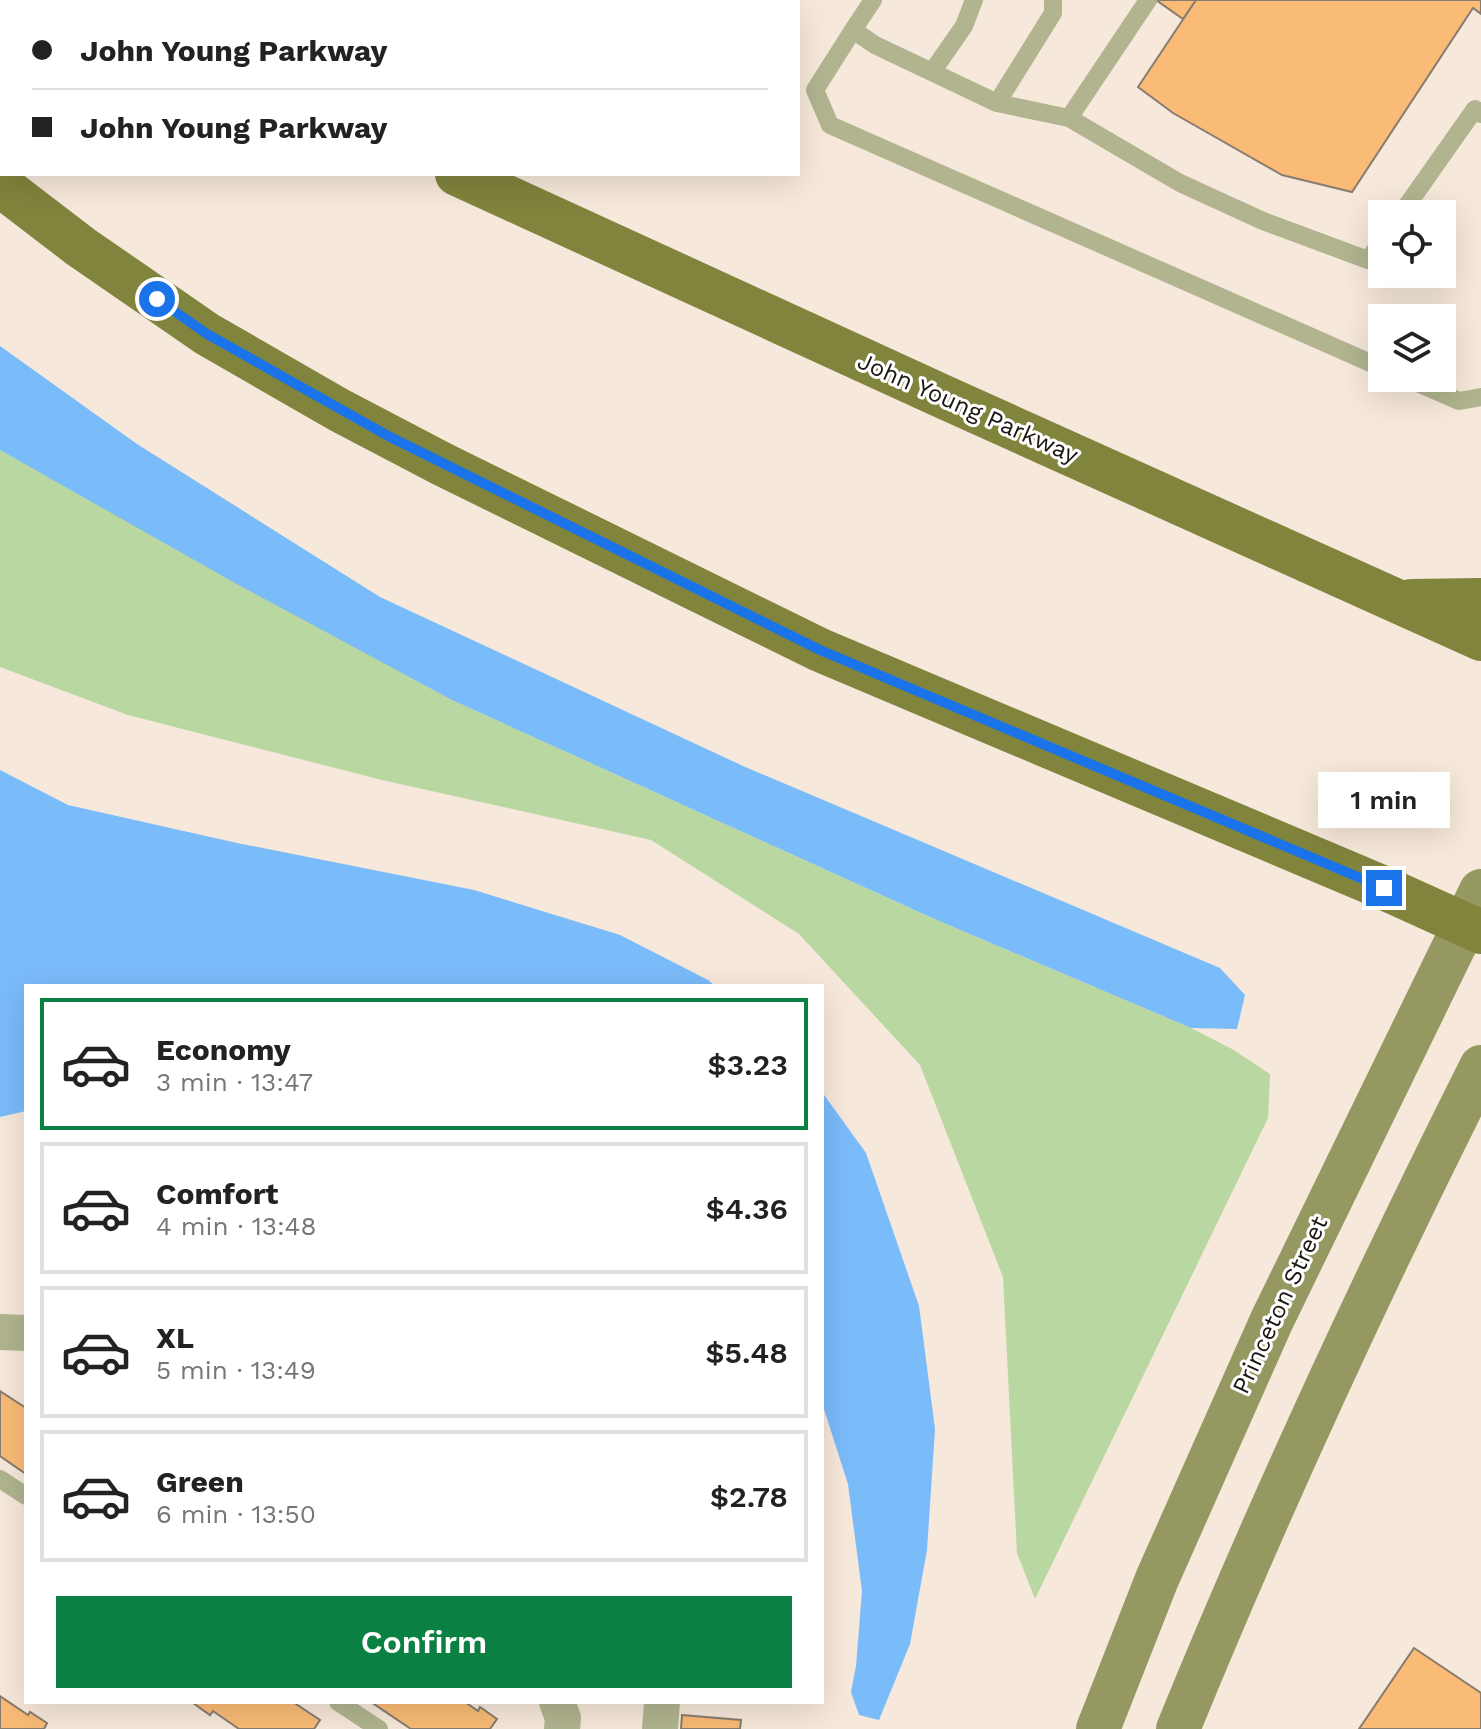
<!DOCTYPE html>
<meta charset="utf-8">
<style>
:root{--surface:#fff;--page:#f6f6f6;--text:#222;--muted:#767676;--line:#e0e0e0;--accent:#0b8043}
body{margin:0;font-family:"Work Sans",sans-serif;background:var(--page);color:var(--text);height:100vh;display:flex;flex-direction:column;font-size:30px;white-space:nowrap}
*{box-sizing:border-box;margin:0}
p{font-size:26px;color:var(--muted)}
.icon{flex:none;width:44px;height:44px;fill:none;stroke:currentColor;stroke-width:2;stroke-linecap:round;stroke-linejoin:round}
.map{position:relative;flex:1;overflow:hidden}
.side{position:absolute;left:24px;top:984px;width:800px;height:720px;display:flex;flex-direction:column;background:var(--surface);border-radius:0px;box-shadow:0 8px 32px #0002}
.side>*{flex:none}
.top-card{position:absolute;left:0px;top:0px;width:800px;height:176px;box-shadow:0 8px 32px #0002;display:grid;align-content:center;height:176px;padding:0 32px;background:var(--surface)}
.controls{position:absolute;left:1368px;top:200px;display:grid;gap:16px}
.controls a{display:grid;place-items:center;width:88px;height:88px;border-radius:0px;background:var(--surface);box-shadow:0 8px 32px #0002;font-size:40px}
.end{position:absolute;width:36px;height:36px;margin:-18px;border:10px solid #1a73e8;background:#fff;box-shadow:0 0 0 4px #fff}
.from{border-radius:50%}
.bubble{position:absolute;height:56px;border-radius:0px;background:var(--surface);box-shadow:0 8px 32px #0002;font-size:26px;font-weight:600;line-height:56px;text-align:center}
.top-card b{display:flex;align-items:center;gap:28px;height:76px;font-size:30px}
.top-card b+b{border-top:2px solid var(--line)}
.top-card i{width:20px;height:20px;background:var(--text)}
ul{padding:14px 0 0;list-style:none}
li{display:flex;align-items:center;gap:24px;height:132px;margin:0 16px 12px;padding:0 16px;border:4px solid var(--line);border-radius:0px}
li div{flex:1}
li b{display:block;font-size:30px}
li em{font-style:normal;font-weight:600}
li.on{border-color:var(--accent)}
li>.icon{width:72px;height:72px;stroke-width:1.5}
.button{display:flex;gap:16px;margin-top:auto;padding:16px 32px}
.button a{flex:1;height:92px;border-radius:0px;background:var(--accent);color:#fff;font-size:32px;font-weight:600;line-height:92px;text-align:center}
.map>svg:first-child{display:block}
</style>
<div class="map">
<svg width="1481" height="1729" viewBox="0 0 1481 1729">
<rect width="100%" height="100%" fill="#f6e8da"/>
<path fill="#b9d7a1" d="M0,450L452,700L930,917L1191,1028L1232,1049L1270,1074L1268,1118L1035,1599L1017,1553L1003,1277L920,1065L799,934L651,840L382,780L128,715L0,667Z"/>
<path fill="#7abbfa" d="M0,346L137,444L380,597L743,766L1220,968L1245,995L1237,1029L1191,1028L930,917L452,700L235,583L0,450Z
M0,770L68,805L237,843L474,890L620,935L708,980L715,986H26V1111L0,1117Z
M822,1092L866,1153L919,1306L935,1429L927,1550L910,1644L879,1720L859,1715L851,1692L856,1666L862,1591L848,1484L822,1403Z"/>
<path fill="#f9bb76" stroke="#887c6f" stroke-width="2" d="M716,0H790L789,2Z
M1156,0H1196L1183,19Z
M1196,0H1481V14L1473,8L1352,192L1282,175L1173,113L1138,87Z
M0,1391L26,1408V1474L0,1456Z
M1414,1648L1481,1693V1729H1359Z
M0,1696L28,1715L30,1712L47,1723L44,1729H0Z
M293,1702L320,1720L314,1729H239L213,1711L210,1715L193,1703Z
M376,1702H465L478,1711L480,1707L497,1719L490,1729H411L374,1704Z
M682,1715L741,1720L740,1729H681Z"/>
<g fill="none" stroke-linecap="round" stroke-linejoin="round">
<path stroke="#b1b48f" stroke-width="18" d="M542,0L546,2
M1053,0V13L997,103L875,45L853,30L815,90L830,125L1382,368
M853,30L873,0
M932,72L964,26L974,0
M997,103L1069,118L1180,183L1263,221L1368,260L1382,241
M1069,118L1148,0
M1401,214L1475,109L1481,114
M1406,378L1459,401L1481,397
M0,1479L26,1496
M338,1702L379,1729"/>
<path stroke="#b1b48f" stroke-width="36" d="M238,2L240,0
M0,1332L26,1333
M557,1702L563,1718L562,1729
M660,1729L662,1702"/>
<path stroke="#959861" stroke-width="44" d="M1098,1729L1157,1579L1272,1320L1481,891
M1178,1729C1270,1504 1372,1284 1481,1067"/>
<path stroke="#81843c" stroke-width="44" d="M102,0L105,2
M457,174L946,398L1481,639
M0,185L81,247L207,334L339,410L442,464L820,650L1384,888L1481,932
M1411,601L1481,600"/>
</g>
<g fill="none" stroke-linecap="round" stroke-linejoin="round">
<path stroke="#1a73e8" stroke-width="10" d="M157,299L207,334L390,437L820,650L1384,888"/>
</g>
<g text-anchor="middle" dominant-baseline="central" stroke-width="6" stroke-linejoin="round" paint-order="stroke">
<g font-size="24" fill="#1c1712" stroke="#fff">
<text transform="translate(968 408) rotate(24)">John Young Parkway</text>
<text transform="translate(1280 1305) rotate(-65)">Princeton Street</text>
</g>
</g>
</svg>
<div class="controls">
<a><svg class="icon" aria-label="locate" viewBox="0 0 24 24"><circle cx="12" cy="12" r="6"/><path d="M12 2v4M12 18v4M2 12h4M18 12h4"/></svg></a>
<a><svg class="icon" aria-label="layers" viewBox="0 0 24 24"><path d="M12 4l9 5-9 5-9-5zM3 14l9 5 9-5"/></svg></a>
</div>
<i class="end from" style="left:157px;top:299px"></i>
<i class="end" style="left:1384px;top:888px"></i>
<div class="bubble" style="left:1318px;top:772px;width:132px">1 min</div>
<div class="top-card">
<b><i class="from"></i>John Young Parkway</b>
<b><i></i>John Young Parkway</b>
</div>
<section class="side">
<ul>
<li class="on"><svg class="icon" aria-label="car" viewBox="0 0 24 24"><path d="M5 17H2v-5l4-1 3-4h7l3 4 3 1v5h-3M9 17h6M6 11h13"/><circle cx="7" cy="17" r="2"/><circle cx="17" cy="17" r="2"/></svg><div><b>Economy</b><p>3 min · 13:47</p></div><em>$3.23</em></li>
<li><svg class="icon" aria-label="car" viewBox="0 0 24 24"><path d="M5 17H2v-5l4-1 3-4h7l3 4 3 1v5h-3M9 17h6M6 11h13"/><circle cx="7" cy="17" r="2"/><circle cx="17" cy="17" r="2"/></svg><div><b>Comfort</b><p>4 min · 13:48</p></div><em>$4.36</em></li>
<li><svg class="icon" aria-label="car" viewBox="0 0 24 24"><path d="M5 17H2v-5l4-1 3-4h7l3 4 3 1v5h-3M9 17h6M6 11h13"/><circle cx="7" cy="17" r="2"/><circle cx="17" cy="17" r="2"/></svg><div><b>XL</b><p>5 min · 13:49</p></div><em>$5.48</em></li>
<li><svg class="icon" aria-label="car" viewBox="0 0 24 24"><path d="M5 17H2v-5l4-1 3-4h7l3 4 3 1v5h-3M9 17h6M6 11h13"/><circle cx="7" cy="17" r="2"/><circle cx="17" cy="17" r="2"/></svg><div><b>Green</b><p>6 min · 13:50</p></div><em>$2.78</em></li>
</ul>
<div class="button"><a>Confirm</a></div>
</section>
</div>
